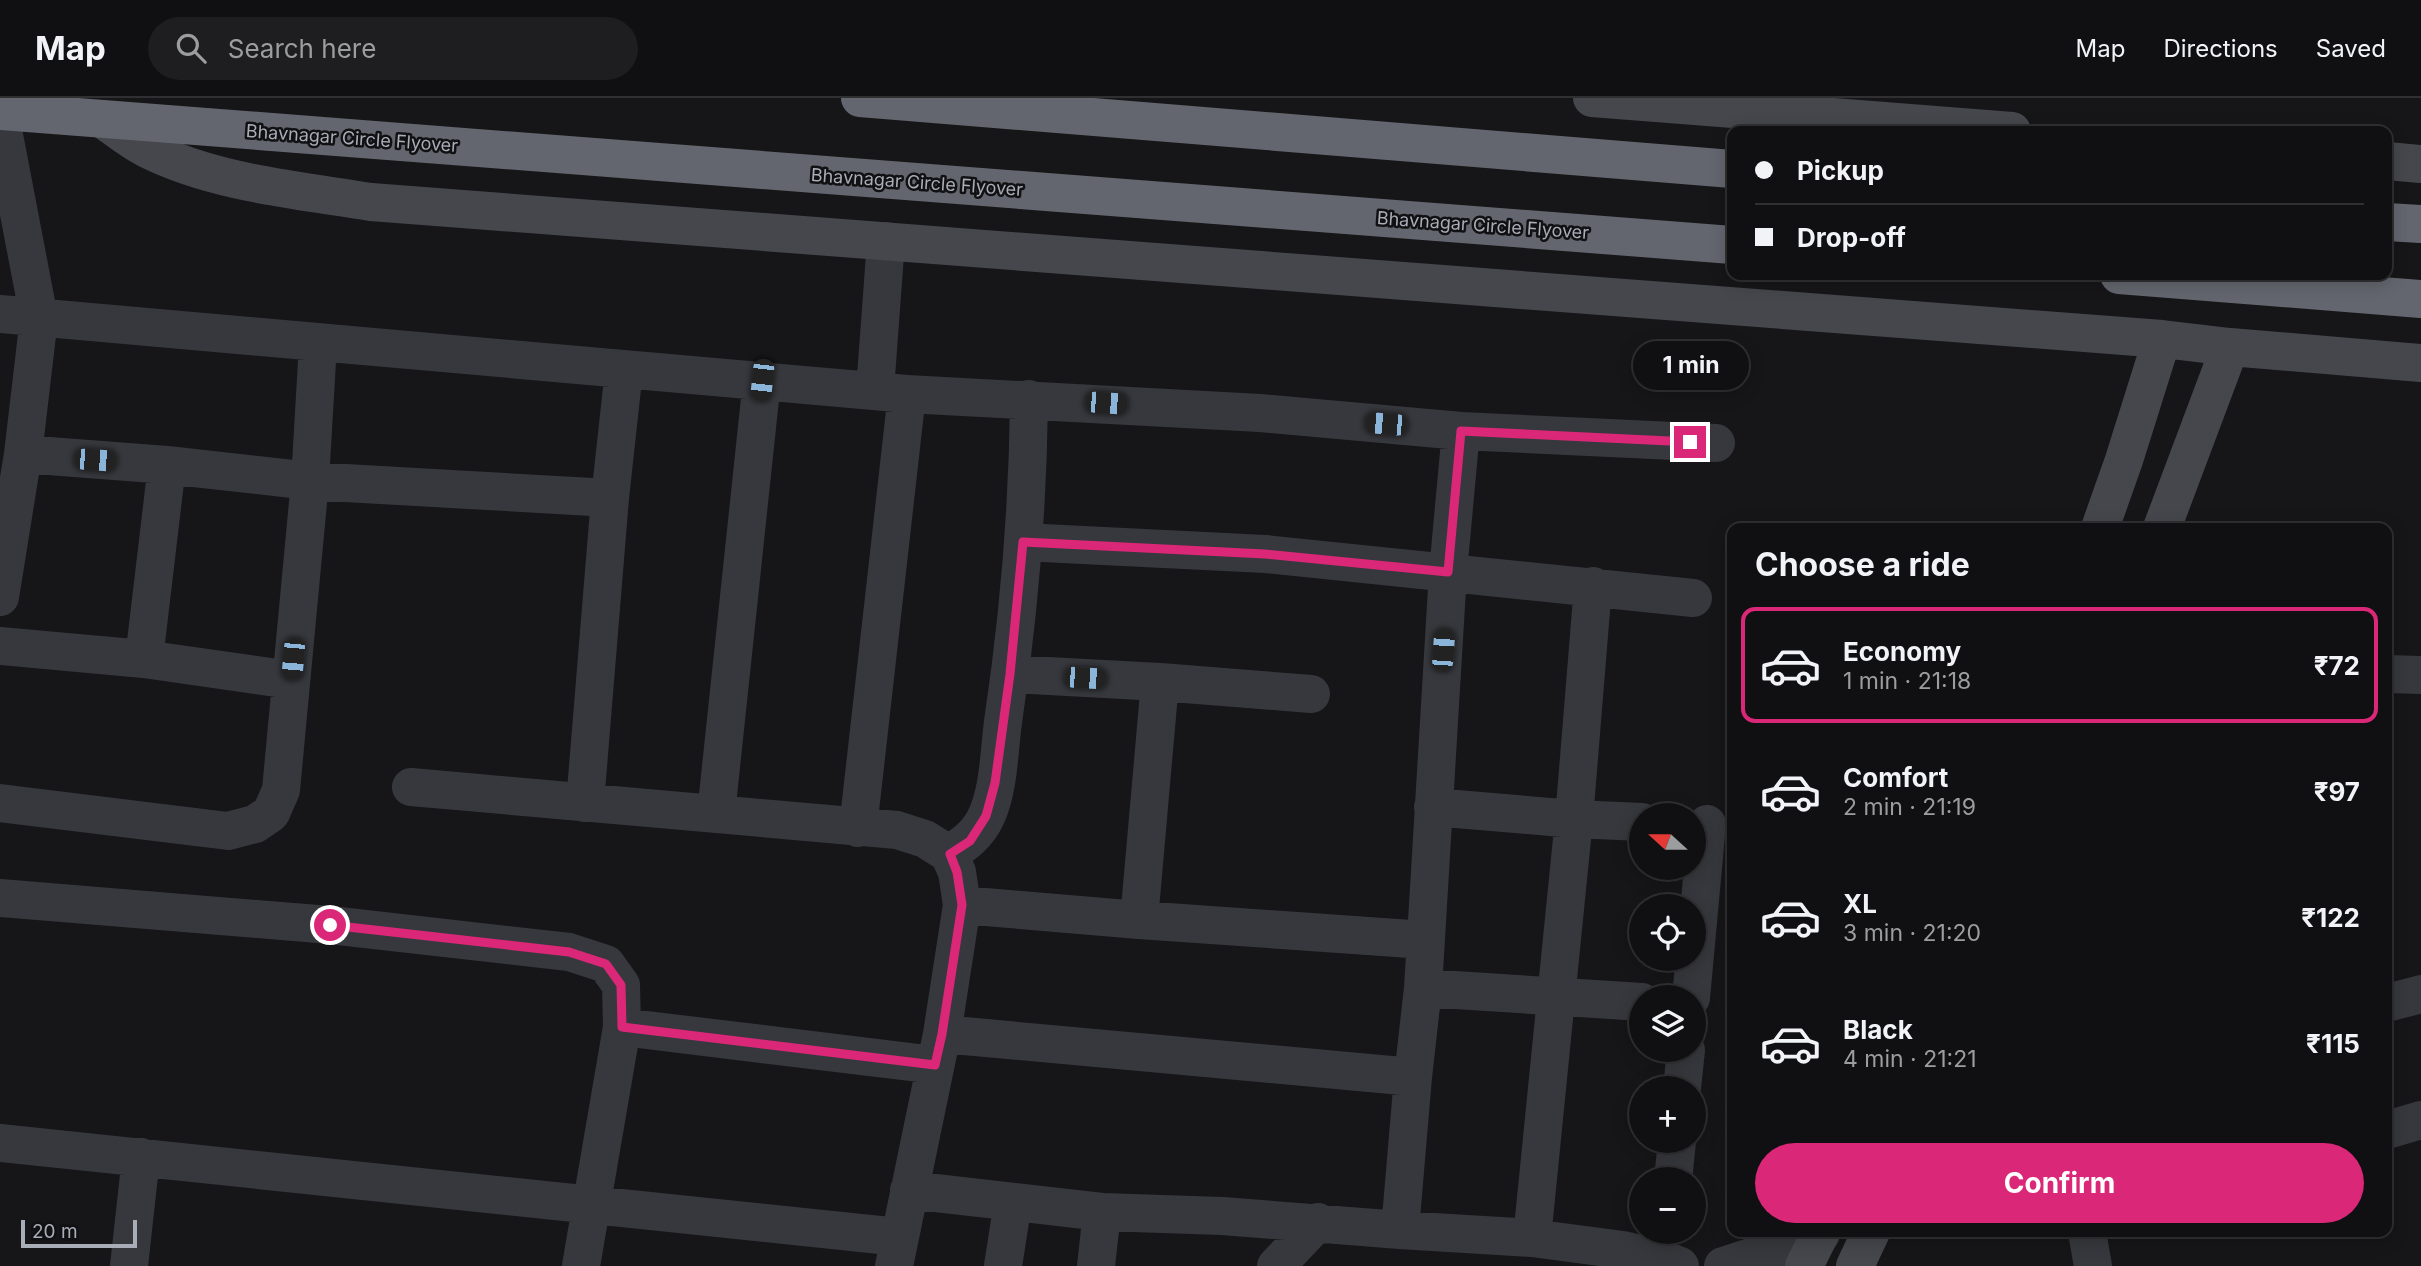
<!DOCTYPE html>
<meta charset="utf-8">
<style>
:root{--surface:#101012;--page:#1e1e20;--text:#f1f3f6;--muted:#9c9d9f;--line:#303032;--accent:#db2777}
body{margin:0;font-family:Inter,sans-serif;background:var(--page);color:var(--text);height:100vh;display:flex;flex-direction:column;font-size:26px;white-space:nowrap}
*{box-sizing:border-box;margin:0}
p{font-size:23px;color:var(--muted)}
.icon{flex:none;width:38px;height:38px;fill:none;stroke:currentColor;stroke-width:2;stroke-linecap:round;stroke-linejoin:round}
.map{position:relative;flex:1;overflow:hidden}
.drawer{position:absolute;left:1727px;top:425px;width:665px;height:714px;display:flex;flex-direction:column;background:var(--surface);border-radius:14px;box-shadow:0 4px 18px #0003,0 0 0 2px var(--line)}
.drawer>*{flex:none}
.banner{position:absolute;left:1727px;top:28px;width:665px;height:154px;border-radius:14px;box-shadow:0 4px 18px #0003,0 0 0 2px var(--line);display:grid;align-content:center;height:154px;padding:0 28px;background:var(--surface)}
.needle{width:46px;rotate:291deg}
.buttons{position:absolute;left:1629px;top:705px;display:grid;gap:14px}
.buttons a{display:grid;place-items:center;width:77px;height:77px;border-radius:50%;background:var(--surface);box-shadow:0 4px 18px #0003,0 0 0 2px var(--line);font-size:35px}
.scale{position:absolute;left:21px;bottom:18px;width:116px;box-sizing:border-box;padding-left:7px;border:4px solid #a8adb8;border-top:0;font-size:19px;line-height:24px;white-space:nowrap;color:#a8adb8;-webkit-text-stroke:5px #111113;paint-order:stroke}
.end{position:absolute;width:32px;height:32px;margin:-16px;border:9px solid #db2777;background:#fff;box-shadow:0 0 0 4px #fff}
.from{border-radius:50%}
.bubble{position:absolute;height:49px;border-radius:24px;background:var(--surface);box-shadow:0 4px 18px #0003,0 0 0 2px var(--line);font-size:23px;font-weight:700;line-height:49px;text-align:center}
.car{position:absolute;width:21px;height:42px;margin:-21px -10px;border-radius:9px;box-shadow:0 0 5px 2px #0007;background:linear-gradient(#222 24%,#8ab4d8 0 40%,#222 0 76%,#8ab4d8 0 86%,#222 0)}
.banner b{display:flex;align-items:center;gap:24px;height:66px;font-size:26px}
.banner b+b{border-top:2px solid var(--line)}
.banner i{width:18px;height:18px;background:var(--text)}
ul{padding:0;list-style:none}
li{display:flex;align-items:center;gap:21px;height:116px;margin:0 14px 10px;padding:0 14px;border:4px solid transparent;border-radius:14px}
li div{flex:1}
li b{display:block;font-size:26px}
li em{font-style:normal;font-weight:700}
li.active{border-color:var(--accent)}
li>.icon{width:63px;height:63px;stroke-width:1.5}
h2{padding:0 28px;font-size:32px;line-height:84px}
.cta{display:flex;gap:14px;margin-top:auto;padding:14px 28px}
.cta a{flex:1;height:80px;border-radius:42px;background:var(--accent);color:#fff;font-size:28px;font-weight:700;line-height:80px;text-align:center}
header{display:flex;align-items:center;gap:42px;box-sizing:border-box;height:98px;padding:0 35px;background:var(--surface);border-bottom:2px solid var(--line)}
header strong{font-size:33px}
nav{display:flex;gap:38px;margin-inline-start:auto;font-size:24px}
.search{width:490px;height:63px;background:var(--page);display:flex;align-items:center;gap:18px;box-sizing:border-box;padding:0 24px;border-radius:38px;color:var(--muted);font-size:26px}
.map>svg:first-child{display:block}
</style>
<header>
<strong>Map</strong>
<div class="search"><svg class="icon" aria-label="search" viewBox="0 0 24 24"><circle cx="10" cy="10" r="6"/><path d="M15 15l6 6"/></svg>Search here</div>
<nav><a>Map</a><a>Directions</a><a>Saved</a></nav>
</header>
<div class="map">
<svg width="2421" height="1168" viewBox="0 0 2421 1168">
<rect width="100%" height="100%" fill="#161618"/>
<g fill="none" stroke-linecap="round" stroke-linejoin="round">
<path stroke="#37383d" stroke-width="38" d="M0,16L39,220L23,356L0,499
M0,216L907,296L1260,315L1461,333L1716,345
M875,292L886,143
M23,356L167,367L310,383L610,400
M1023,444L1265,456L1693,500
M0,548L144,561L291,582
M144,561L167,367
M1010,576L1160,584L1311,596
M2387,576L2421,577
M411,689L897,732L925,741L949,756L957,774L962,807L942,936L894,1168
M0,705L228,733L255,726L271,715L281,692L310,383L318,246
M585,705L610,400L624,272
M1433,709L1574,721L1642,724
M716,716L762,282
M858,730L907,296
M949,756C965,746 978,736 986,719C999,691 999,654 1003,624C1019,517 1028,409 1029,301
M0,800L330,827L569,854L606,866L621,887L622,929L581,1168
M962,807L1139,822L1425,842
M1139,822L1160,584
M1423,890L1642,904
M1691,900L1707,726
M2387,905L2421,896
M622,929L935,967
M942,936L1413,979
M1682,990L1686,952
M2387,1032L2421,1022
M0,1045L899,1139
M1673,1082L1677,1043
M909,1092L1102,1114L1222,1118L1400,1132L1532,1140L1623,1152L1665,1162L1680,1168
M1400,1132L1413,979L1423,890L1448,474L1461,333
M2087,1134L2093,1168
M1532,1140L1574,721L1593,488
M129,1168L141,1059
M1003,1168L1013,1104
M1096,1168L1102,1114
M1276,1168L1318,1124
M1723,1168L1821,1136"/>
<path stroke="#45474d" stroke-width="38" d="M1592,0L2012,33
M102,21C117,31 131,43 147,51C215,85 297,92 371,104L2162,241L2230,249L2421,265
M2387,63L2421,66
M2100,430L2124,362L2162,241
M2162,430L2230,249
M1804,1168L1821,1134
M1855,1168L1871,1134"/>
<path stroke="#63666e" stroke-width="38" d="M860,0L1732,71
M0,13L1732,147
M2387,124L2421,126
M2119,177L2421,201"/>
</g>
<g fill="none" stroke-linecap="round" stroke-linejoin="round">
<path stroke="#db2777" stroke-width="9" d="M330,827L569,854L606,866L621,887L622,929L935,967L942,936L962,807L957,774L950,756L970,743L986,718L995,685L1010,576L1023,444L1265,456L1448,474L1461,333L1690,344"/>
</g>
<g text-anchor="middle" dominant-baseline="central" stroke-width="5" stroke-linejoin="round" paint-order="stroke">
<g font-size="18" fill="#a8adb8" stroke="#111113">
<text transform="translate(352 40) rotate(4)">Bhavnagar Circle Flyover</text>
<text transform="translate(917 84) rotate(4)">Bhavnagar Circle Flyover</text>
<text transform="translate(1483 127) rotate(4)">Bhavnagar Circle Flyover</text>
</g>
</g>
</svg>
<div class="buttons">
<a><svg class="needle" viewBox="-14 -14 28 28"><path d="M0-13l5 13h-10z" fill="#e53935"/><path d="M0 13l5-13h-10z" fill="#9c9d9f"/></svg></a>
<a><svg class="icon" aria-label="locate" viewBox="0 0 24 24"><circle cx="12" cy="12" r="6"/><path d="M12 2v4M12 18v4M2 12h4M18 12h4"/></svg></a>
<a><svg class="icon" aria-label="layers" viewBox="0 0 24 24"><path d="M12 4l9 5-9 5-9-5zM3 14l9 5 9-5"/></svg></a>
<a>+</a>
<a>−</a>
</div>
<div class="scale">20 m</div>
<i class="end from" style="left:330px;top:827px"></i>
<i class="end" style="left:1690px;top:344px"></i>
<div class="bubble" style="left:1633px;top:243px;width:116px">1 min</div>
<i class="car" style="left:762px;top:282px;rotate:186deg"></i>
<i class="car" style="left:1106px;top:305px;rotate:94deg"></i>
<i class="car" style="left:1386px;top:326px;rotate:275deg"></i>
<i class="car" style="left:95px;top:362px;rotate:94deg"></i>
<i class="car" style="left:1443px;top:552px;rotate:4deg"></i>
<i class="car" style="left:293px;top:561px;rotate:185deg"></i>
<i class="car" style="left:1085px;top:580px;rotate:93deg"></i>
<div class="banner">
<b><i class="from"></i>Pickup</b>
<b><i></i>Drop-off</b>
</div>
<section class="drawer">
<h2>Choose a ride</h2>
<ul>
<li class="active"><svg class="icon" aria-label="car" viewBox="0 0 24 24"><path d="M5 17H2v-5l4-1 3-4h7l3 4 3 1v5h-3M9 17h6M6 11h13"/><circle cx="7" cy="17" r="2"/><circle cx="17" cy="17" r="2"/></svg><div><b>Economy</b><p>1 min · 21:18</p></div><em>₹72</em></li>
<li><svg class="icon" aria-label="car" viewBox="0 0 24 24"><path d="M5 17H2v-5l4-1 3-4h7l3 4 3 1v5h-3M9 17h6M6 11h13"/><circle cx="7" cy="17" r="2"/><circle cx="17" cy="17" r="2"/></svg><div><b>Comfort</b><p>2 min · 21:19</p></div><em>₹97</em></li>
<li><svg class="icon" aria-label="car" viewBox="0 0 24 24"><path d="M5 17H2v-5l4-1 3-4h7l3 4 3 1v5h-3M9 17h6M6 11h13"/><circle cx="7" cy="17" r="2"/><circle cx="17" cy="17" r="2"/></svg><div><b>XL</b><p>3 min · 21:20</p></div><em>₹122</em></li>
<li><svg class="icon" aria-label="car" viewBox="0 0 24 24"><path d="M5 17H2v-5l4-1 3-4h7l3 4 3 1v5h-3M9 17h6M6 11h13"/><circle cx="7" cy="17" r="2"/><circle cx="17" cy="17" r="2"/></svg><div><b>Black</b><p>4 min · 21:21</p></div><em>₹115</em></li>
</ul>
<div class="cta"><a>Confirm</a></div>
</section>
</div>
